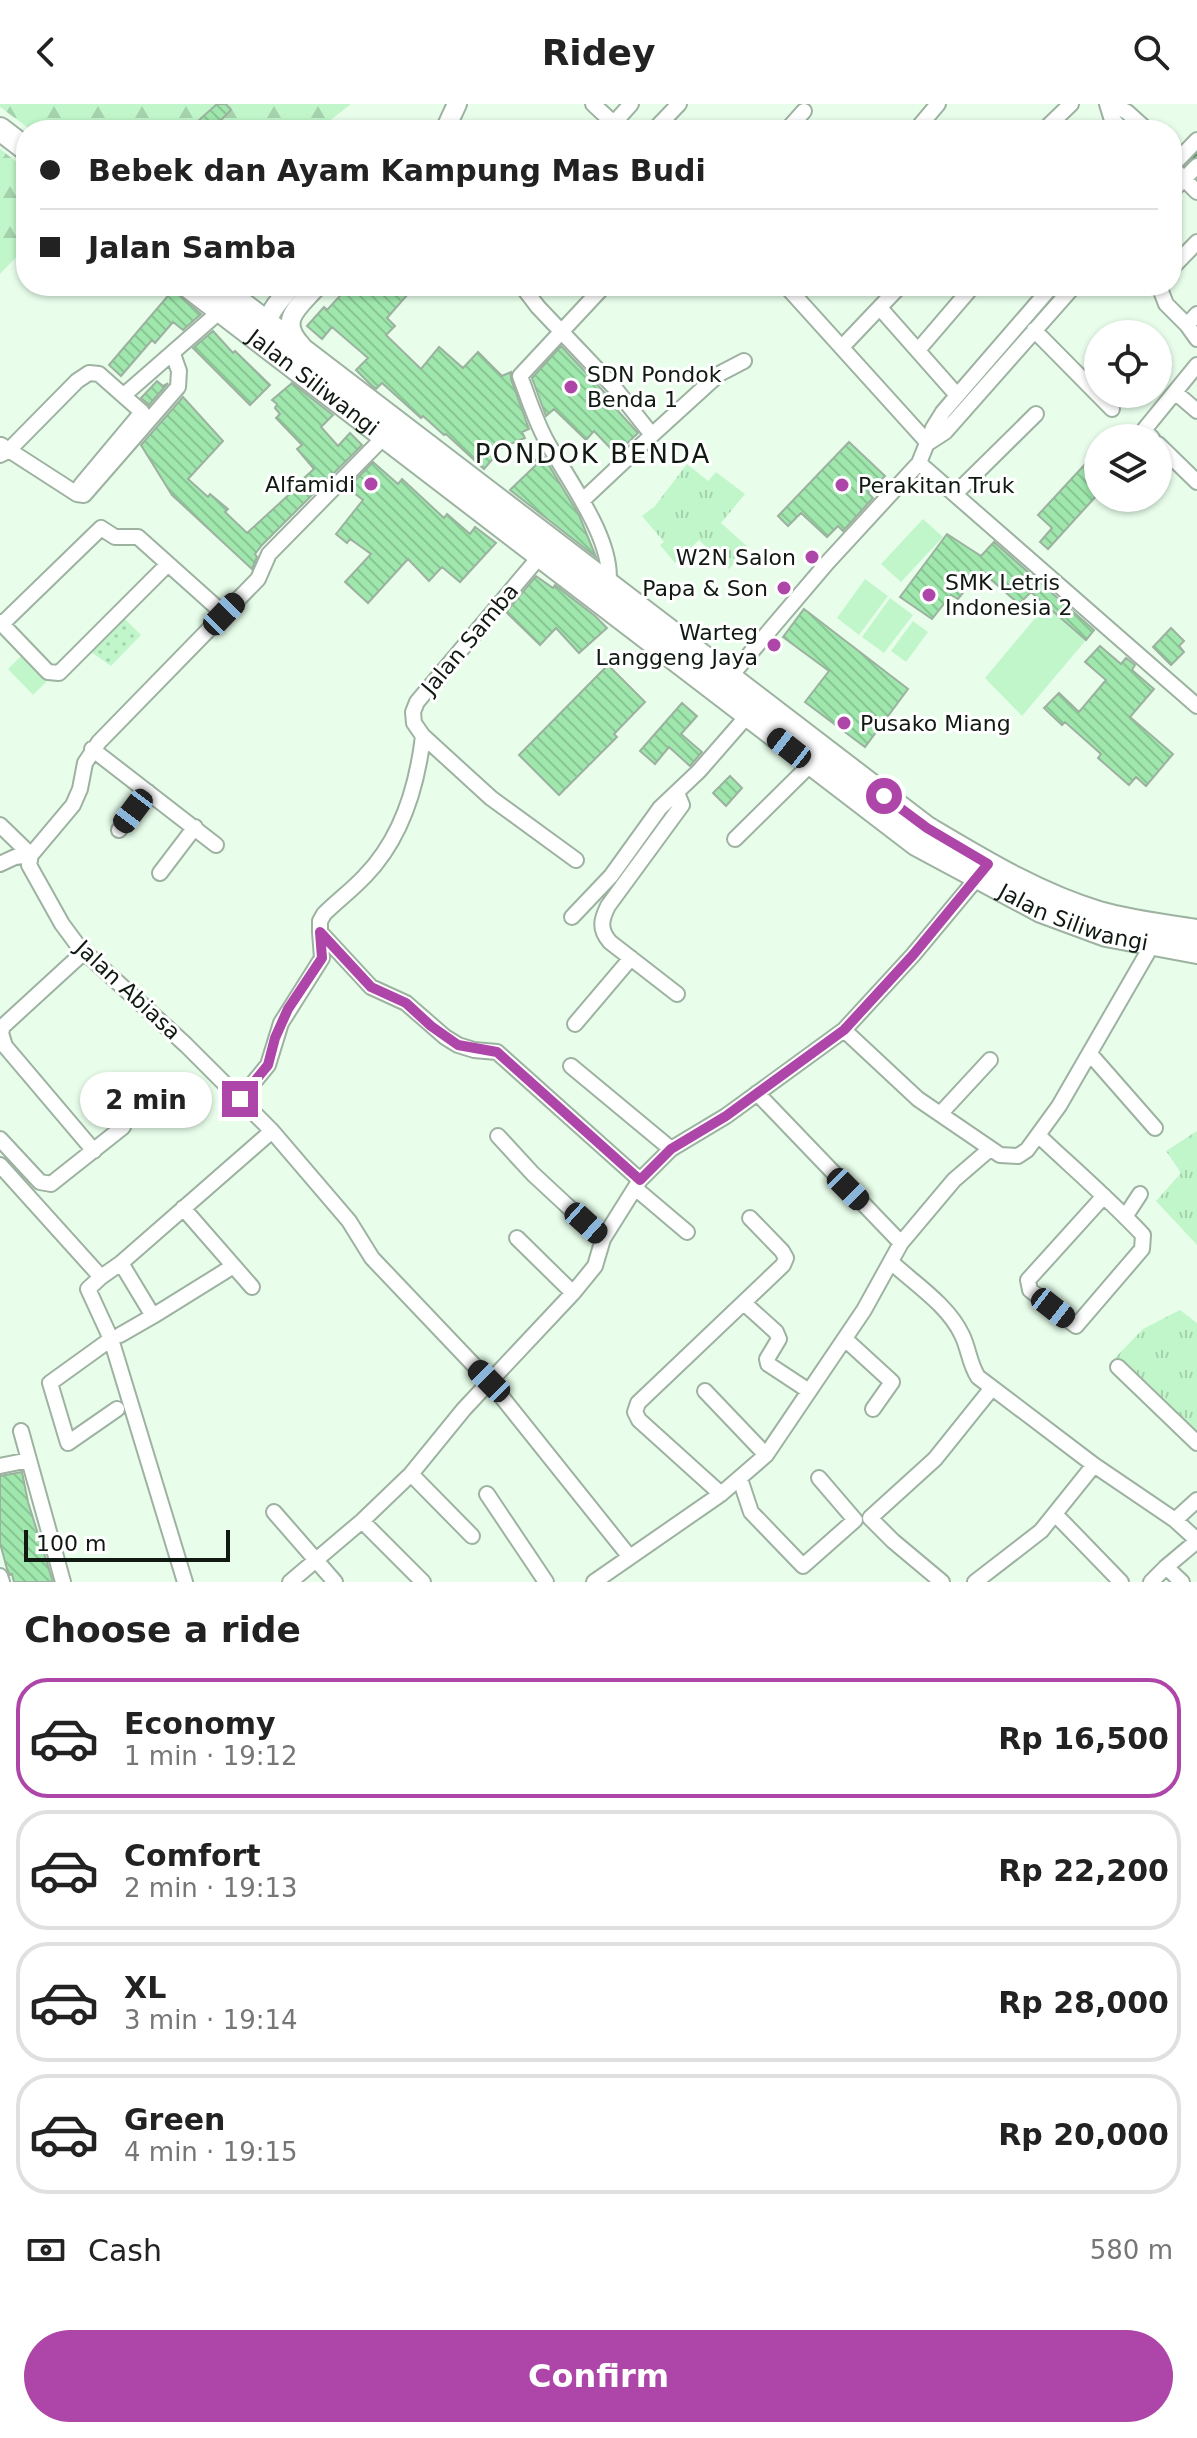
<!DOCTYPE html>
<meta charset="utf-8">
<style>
:root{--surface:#fff;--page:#f2f2f2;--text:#222;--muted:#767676;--line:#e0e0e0;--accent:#ae45a8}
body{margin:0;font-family:"DejaVu Sans",sans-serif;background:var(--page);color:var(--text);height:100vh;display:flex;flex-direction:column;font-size:30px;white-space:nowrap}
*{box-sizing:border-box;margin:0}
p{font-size:26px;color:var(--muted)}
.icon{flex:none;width:44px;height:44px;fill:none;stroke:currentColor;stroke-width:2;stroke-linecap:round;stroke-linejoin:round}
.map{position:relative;height:1478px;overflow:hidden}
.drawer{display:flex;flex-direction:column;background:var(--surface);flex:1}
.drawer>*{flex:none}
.guide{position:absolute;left:16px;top:16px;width:1166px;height:176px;border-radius:32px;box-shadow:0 2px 6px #0004;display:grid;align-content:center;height:176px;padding:0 24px;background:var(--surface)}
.fabs{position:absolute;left:1084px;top:216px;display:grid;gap:16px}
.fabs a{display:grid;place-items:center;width:88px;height:88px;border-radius:50%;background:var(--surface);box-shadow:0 2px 6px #0004;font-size:40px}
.scale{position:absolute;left:24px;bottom:20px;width:206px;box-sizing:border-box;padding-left:8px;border:4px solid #111913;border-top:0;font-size:22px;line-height:28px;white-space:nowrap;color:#111913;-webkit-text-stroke:6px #fff;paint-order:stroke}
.end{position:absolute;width:36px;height:36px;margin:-18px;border:10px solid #ae45a8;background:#fff;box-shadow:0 0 0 4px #fff}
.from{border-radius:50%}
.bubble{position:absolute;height:56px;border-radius:28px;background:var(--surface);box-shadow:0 2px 6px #0004;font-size:26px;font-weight:800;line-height:56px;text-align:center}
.car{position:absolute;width:24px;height:48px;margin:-24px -12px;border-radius:10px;box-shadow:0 0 6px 2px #0007;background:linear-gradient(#222 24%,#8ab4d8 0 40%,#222 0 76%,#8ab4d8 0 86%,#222 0)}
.guide b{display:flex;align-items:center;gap:28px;height:76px;font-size:30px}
.guide b+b{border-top:2px solid var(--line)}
.guide i{width:20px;height:20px;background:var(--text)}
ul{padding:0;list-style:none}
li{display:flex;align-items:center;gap:24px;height:120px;margin:0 16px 12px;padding:0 8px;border:4px solid var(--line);border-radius:32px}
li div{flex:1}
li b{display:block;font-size:30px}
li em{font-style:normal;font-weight:800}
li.selected{border-color:var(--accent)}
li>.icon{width:72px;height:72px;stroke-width:1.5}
h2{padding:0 24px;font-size:36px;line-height:96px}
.pay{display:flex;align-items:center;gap:20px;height:88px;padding:0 24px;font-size:30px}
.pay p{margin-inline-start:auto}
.primary-button{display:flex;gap:16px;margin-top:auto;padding:16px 24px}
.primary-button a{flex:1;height:92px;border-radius:48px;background:var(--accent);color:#fff;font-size:32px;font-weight:800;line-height:92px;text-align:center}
header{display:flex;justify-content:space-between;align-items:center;height:104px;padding:0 24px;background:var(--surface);font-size:36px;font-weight:800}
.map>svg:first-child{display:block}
</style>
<header><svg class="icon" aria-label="back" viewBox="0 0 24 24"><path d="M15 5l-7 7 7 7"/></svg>Ridey<svg class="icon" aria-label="search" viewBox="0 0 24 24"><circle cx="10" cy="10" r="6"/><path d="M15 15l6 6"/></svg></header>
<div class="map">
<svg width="1197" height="1478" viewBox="0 0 1197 1478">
<defs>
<pattern id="grass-tufts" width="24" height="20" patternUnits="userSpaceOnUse" patternTransform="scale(2)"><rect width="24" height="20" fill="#c1f6ca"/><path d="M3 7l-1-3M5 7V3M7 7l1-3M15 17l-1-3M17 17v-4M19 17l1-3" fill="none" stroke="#a5d2ad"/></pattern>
<pattern id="forest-firs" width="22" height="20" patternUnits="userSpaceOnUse" patternTransform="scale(2)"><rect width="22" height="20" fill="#c1f6ca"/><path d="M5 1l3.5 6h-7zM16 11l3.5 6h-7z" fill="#a5d2ad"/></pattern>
<pattern id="park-dots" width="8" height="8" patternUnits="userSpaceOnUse" patternTransform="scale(2)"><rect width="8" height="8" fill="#c1f6ca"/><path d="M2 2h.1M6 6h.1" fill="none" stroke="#a5d2ad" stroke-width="1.8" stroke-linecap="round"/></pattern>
<pattern id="building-back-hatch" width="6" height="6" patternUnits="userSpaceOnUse" patternTransform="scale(2)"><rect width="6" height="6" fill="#9fe7ad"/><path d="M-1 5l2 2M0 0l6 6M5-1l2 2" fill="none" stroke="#88c694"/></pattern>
</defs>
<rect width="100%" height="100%" fill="#e8feeb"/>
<path fill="url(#grass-tufts)" d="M687,360L708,377L716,368L745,390L721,419L748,443L729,465L699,436L675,459L660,441L664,438L642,412L655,402Z
M1197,1027V1141L1156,1097L1181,1069L1166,1047Z
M1180,1206L1197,1219V1333L1114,1255L1143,1225Z"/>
<path fill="url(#forest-firs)" d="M0,0H351L318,26H229L224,21L218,26H31L0,3Z
M0,45L26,65V143L0,170Z"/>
<path fill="url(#park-dots)" d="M124,514L141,531L111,562L91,548Z"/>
<path fill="#c1f6ca" d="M923,415L943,433L901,478L881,460Z
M865,475L888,492L859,531L837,514Z
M890,494L913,511L884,549L862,533Z
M1046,501L1086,536L1022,612L985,574Z
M913,517L928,528L906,558L891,547Z
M23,550L48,576L33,591L8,565Z"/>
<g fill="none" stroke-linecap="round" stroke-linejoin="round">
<path stroke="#5b8f66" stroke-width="4" d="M1172,75L1197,49"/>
</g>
<path fill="url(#building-back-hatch)" stroke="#9cb19f" stroke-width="2" d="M217,0H226L231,6L220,17L229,26H188Z
M349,182H415L387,214L395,222L386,231L421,265L439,243L463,264L478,248L502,272L511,268V275L529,325L522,328L525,334L496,346L497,350L484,365L446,330L444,331L423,312L421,314L382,279L376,285L371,281L356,266L368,254L332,223L322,235L307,222L324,203L327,206Z
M173,186L201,210L183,226L173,218L155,239L152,236L121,272L109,261Z
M213,227L233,249L235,247L270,281L250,301L193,244Z
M561,242L606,290L610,294L608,296L638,329L616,350L594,327L586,336L554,305L546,312L532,274Z
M157,277L163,282L168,279L149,301L141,294Z
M292,279L333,311L321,323L338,342L350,329L362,341L262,441L255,450L257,453L252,465L172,391L141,341L183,293L223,337L188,375L208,393L210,390L228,405L225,408L247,429L305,376L304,374L314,365L297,345L302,341L276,314L280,310L275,304L277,300L272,296Z
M849,338L885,372L868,389L873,394L843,427L838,422L827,433L801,409L788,422L778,412Z
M544,353L579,411L596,453L510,386L538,359L535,356Z
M1089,356L1098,364V369L1093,375L1098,380V390L1048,445L1040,438L1052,424L1038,411Z
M373,358L398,380L402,375L444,414L447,410L470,430L475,423L496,439L460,478L442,463L429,477L408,455L368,499L345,478L371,450L350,435L347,439L336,430L363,396L348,384Z
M947,430L981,452L994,438L1094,526L1086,536L1031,488L1019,500L981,467L958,495L951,491L932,515L900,493Z
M536,472L553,484L555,481L595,512L607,524L579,549L556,524L540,541L506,508Z
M804,505L908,585L865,643L805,598L829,567L783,533Z
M1171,524L1184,537L1179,542L1184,548L1171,561L1153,543Z
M1100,542L1121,560L1126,554L1135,561L1132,566L1154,585L1130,613L1173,650L1146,682L1136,673L1129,681L1098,654L1101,650L1065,618L1062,621L1044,604L1059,589L1079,608L1106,576L1085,558Z
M608,561L645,598L614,630L617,633L559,691L519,651Z
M682,599L697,612L681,630L702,648L690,662L669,643L655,660L640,647Z
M730,672L742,684L726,702L713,689Z
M22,1368L28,1398L53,1478H14L12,1470L10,1471L7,1465L0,1439V1372Z"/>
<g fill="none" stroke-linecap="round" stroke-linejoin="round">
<defs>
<path id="minor" d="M593,0L621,26
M1107,0L1111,13L1122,26
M1111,0L1127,8L1147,26
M614,19L631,0
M654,26L679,0
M787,26L804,7
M916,26L938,0
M1044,26L1071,0
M1172,62L1197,36
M1177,68L1197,88
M1172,87L1197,62
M1172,164L1197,138
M522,182L538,203L614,283L652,331L584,395
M604,182L520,272C528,293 535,316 546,336C566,373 616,438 608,481
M786,182L928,339
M1159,182L1166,200L1187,221L1197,210
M880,204L956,290
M1187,221L1197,235
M1034,226L1112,305
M842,243L900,182
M919,245L973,182
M1176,289L1197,307
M124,291L219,208
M652,331L719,270L744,257
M384,333L269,450L258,475L99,638L85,659L80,685L73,701L31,751L29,761L62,820L79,843L186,941L272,1027L349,1117L372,1154L489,1277L629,1452
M1152,334L1144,326L1197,261
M928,339L945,328L1074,182
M1158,340L1197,378
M1,341L77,390L84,391L178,283L179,267L173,250
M0,351L8,347L77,277L89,269L99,270L142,308L81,381
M919,359L1197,602
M955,390L1036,310
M540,452L417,598L413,608L414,619L423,632L491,694L576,756
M0,518L48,568L59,569L168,460
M2,520L101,424L115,433H138L224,510
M730,573L827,459L919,359L933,324L943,308L1052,182
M92,645L216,741
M0,721L31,751
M119,726L148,688
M735,735L810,661
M0,760L15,753L31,751
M160,769L195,723
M572,813L611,772L660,704L699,667L747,612
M321,829L371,883L406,899L445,933L458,941L474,946L497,948L640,1076
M677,890L610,838C599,825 601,816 608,802L682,701L677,689
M575,920L631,854
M3,922L1,929L5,942L94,1047
M0,925L84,848
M844,926L913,851L983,767
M1091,951L1155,1024
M571,962L671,1045
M757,989L901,1139
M240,995L268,961L281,919L322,854L320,828V817L324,810C337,797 352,786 365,772C402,734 417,683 423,632
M941,1009L990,956
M498,1032L533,1070L603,1135
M1039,1032C1074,1065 1110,1096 1143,1131L1142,1145L1076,1222L1030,1186L1028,1176L1104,1092
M0,1035L40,1078L51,1080L123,1023
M0,1061L101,1173L121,1159L272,1027
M635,1084L687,1128
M183,1104L252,1183
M1125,1113L1140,1090
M517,1134L573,1189
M891,1158C915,1180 948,1201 962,1231C969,1245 969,1259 978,1273L1094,1361L1175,1416L1197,1436
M121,1159L153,1212L227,1166
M101,1173L88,1185L111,1235L185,1478
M744,1199L776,1228L779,1235L767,1255L768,1260L809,1287
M120,1231L153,1212
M111,1235L50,1279L68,1339L117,1305
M845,1235L892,1278L873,1305
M1118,1263L1197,1339
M705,1287L766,1351
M21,1327L63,1478
M0,1362L29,1356
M411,1370L472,1432
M740,1375L751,1408L803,1462L855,1416L819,1374
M487,1390L546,1478
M721,1390L639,1316L635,1308L638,1299L783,1161L786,1154L782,1147L750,1114
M274,1408L335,1478
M1056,1411L1121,1478
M1175,1416L1197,1396
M362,1417L423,1478
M0,1472L2,1478
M290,1478L362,1417L411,1370L464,1305L573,1189L595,1162L603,1135L640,1076L671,1045L726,1012L844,926L918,995L1000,1051L1018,1052L1027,1046L1059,1002L1152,841
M594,1478L721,1390L766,1351L864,1206L901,1139L954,1076L990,1045
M942,1478L893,1437L870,1414L935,1355L992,1284
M975,1478L1041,1427L1094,1361
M1151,1478L1166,1463
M1182,1478L1166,1463L1197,1437"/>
<path id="tertiary" d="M445,26L457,0
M265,231C266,210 278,198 292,182
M301,241C277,216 299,203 317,182"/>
<g id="primary">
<path d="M0,25L26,45"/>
<path id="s1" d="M188,182L916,740L1041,807L1106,831L1197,848"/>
<path d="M219,182L927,724C981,756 1038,791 1099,809C1131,818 1164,822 1197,827"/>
</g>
</defs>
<use href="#minor" stroke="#9db2a1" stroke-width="18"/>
<use href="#tertiary" stroke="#9db2a1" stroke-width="22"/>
<use href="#primary" stroke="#9db2a1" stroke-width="26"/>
<use href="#minor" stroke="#fff" stroke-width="14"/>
<use href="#tertiary" stroke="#fff" stroke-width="18"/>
<use href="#primary" stroke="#fff" stroke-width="22"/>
</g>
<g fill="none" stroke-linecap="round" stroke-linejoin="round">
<path stroke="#ae45a8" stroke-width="10" d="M240,995L268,961L275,934L288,905L322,854L320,828L371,883L406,899L431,922L458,941L497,948L640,1076L671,1045L726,1012L844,926L913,851L988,760L927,724L884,692"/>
</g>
<g fill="#ae45a8" stroke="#fff" stroke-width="3">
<circle cx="571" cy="283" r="8"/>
<circle cx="371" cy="380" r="8"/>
<circle cx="842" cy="381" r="8"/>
<circle cx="812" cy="453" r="8"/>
<circle cx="784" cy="484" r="8"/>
<circle cx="929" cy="491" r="8"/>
<circle cx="774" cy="541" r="8"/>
<circle cx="844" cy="619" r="8"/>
</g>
<g text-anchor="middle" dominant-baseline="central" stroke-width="6" stroke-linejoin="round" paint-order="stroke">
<g font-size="22" fill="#111913" stroke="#fff" text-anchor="start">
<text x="587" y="270">SDN Pondok<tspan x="587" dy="25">Benda 1</tspan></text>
<text x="355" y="380" text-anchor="end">Alfamidi</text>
<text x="858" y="381">Perakitan Truk</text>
<text x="796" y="453" text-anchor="end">W2N Salon</text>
<text x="945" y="478">SMK Letris<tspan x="945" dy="25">Indonesia 2</tspan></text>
<text x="768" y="484" text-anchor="end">Papa &amp; Son</text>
<text x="758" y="528" text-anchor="end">Warteg<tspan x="758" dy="25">Langgeng Jaya</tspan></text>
<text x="860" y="619">Pusako Miang</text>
</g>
<g font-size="22" fill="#111913" stroke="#fff">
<text stroke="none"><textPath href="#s1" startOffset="158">Jalan Siliwangi</textPath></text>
<text transform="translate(470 535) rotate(-50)">Jalan Samba</text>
<text stroke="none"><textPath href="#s1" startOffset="1092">Jalan Siliwangi</textPath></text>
<text transform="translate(128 886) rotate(43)">Jalan Abiasa</text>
</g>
<g font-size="26" letter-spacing="2" fill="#111913" stroke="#fff">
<text x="593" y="350">PONDOK BENDA</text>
</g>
</g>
</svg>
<div class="fabs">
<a><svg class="icon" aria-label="locate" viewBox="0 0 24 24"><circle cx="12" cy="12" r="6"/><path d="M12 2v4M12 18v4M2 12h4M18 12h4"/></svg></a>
<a><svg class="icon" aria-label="layers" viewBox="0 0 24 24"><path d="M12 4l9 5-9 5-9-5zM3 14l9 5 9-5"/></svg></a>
</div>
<div class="scale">100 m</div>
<i class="end from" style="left:884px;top:692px"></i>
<i class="end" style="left:240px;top:995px"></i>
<div class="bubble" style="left:80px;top:968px;width:132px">2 min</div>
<i class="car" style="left:224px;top:510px;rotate:44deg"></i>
<i class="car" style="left:789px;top:644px;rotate:308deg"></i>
<i class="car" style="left:133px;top:707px;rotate:217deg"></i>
<i class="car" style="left:848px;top:1085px;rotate:135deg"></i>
<i class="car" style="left:586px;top:1119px;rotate:132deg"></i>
<i class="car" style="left:1053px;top:1204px;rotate:128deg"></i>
<i class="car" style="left:489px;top:1277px;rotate:315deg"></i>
<div class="guide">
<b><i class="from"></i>Bebek dan Ayam Kampung Mas Budi</b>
<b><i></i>Jalan Samba</b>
</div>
</div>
<section class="drawer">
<h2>Choose a ride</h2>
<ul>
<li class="selected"><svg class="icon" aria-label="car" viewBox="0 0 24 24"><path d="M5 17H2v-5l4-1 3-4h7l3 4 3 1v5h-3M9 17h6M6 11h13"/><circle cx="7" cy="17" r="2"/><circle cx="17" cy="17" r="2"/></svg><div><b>Economy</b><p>1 min · 19:12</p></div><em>Rp 16,500</em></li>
<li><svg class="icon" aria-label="car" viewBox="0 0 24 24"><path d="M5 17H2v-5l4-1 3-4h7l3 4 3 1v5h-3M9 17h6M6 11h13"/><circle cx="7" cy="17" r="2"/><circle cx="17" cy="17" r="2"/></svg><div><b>Comfort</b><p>2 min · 19:13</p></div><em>Rp 22,200</em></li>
<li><svg class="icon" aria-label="car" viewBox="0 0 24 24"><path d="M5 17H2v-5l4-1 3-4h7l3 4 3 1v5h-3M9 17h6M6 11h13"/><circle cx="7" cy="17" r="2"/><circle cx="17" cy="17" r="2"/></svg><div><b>XL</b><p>3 min · 19:14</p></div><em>Rp 28,000</em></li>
<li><svg class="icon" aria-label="car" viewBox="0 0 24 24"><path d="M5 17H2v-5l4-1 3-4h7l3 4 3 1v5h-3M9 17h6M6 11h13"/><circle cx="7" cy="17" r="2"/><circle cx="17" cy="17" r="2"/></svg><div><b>Green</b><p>4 min · 19:15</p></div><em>Rp 20,000</em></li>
</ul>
<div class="pay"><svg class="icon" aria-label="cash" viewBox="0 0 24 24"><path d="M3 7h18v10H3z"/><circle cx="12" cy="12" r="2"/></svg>Cash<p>580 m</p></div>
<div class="primary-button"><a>Confirm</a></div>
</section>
